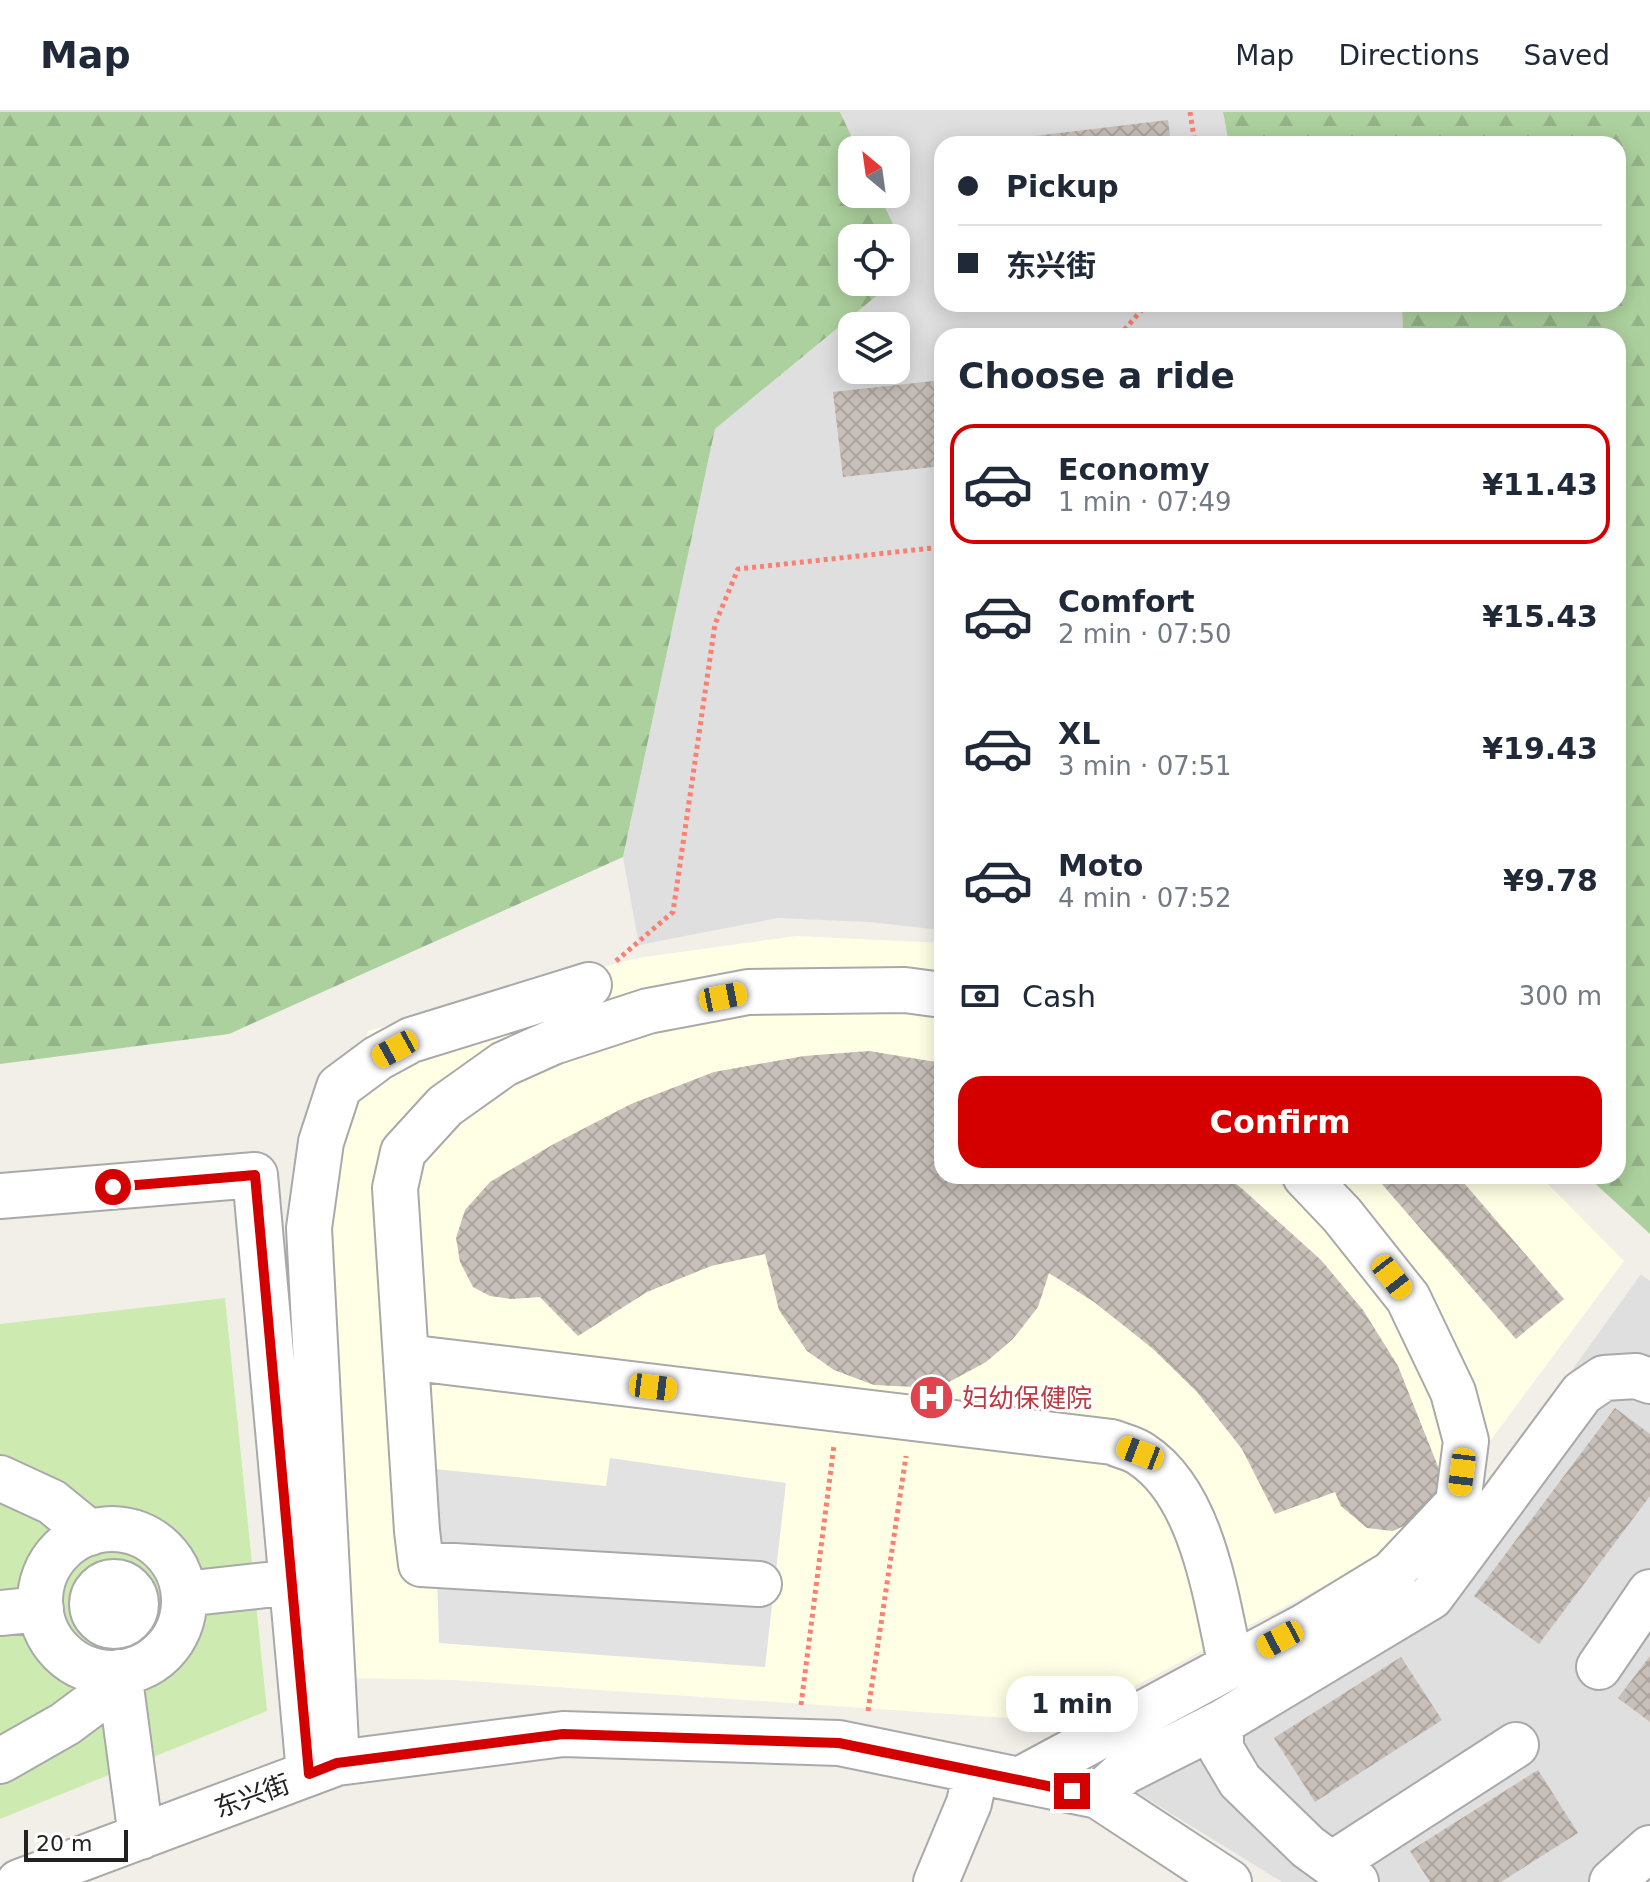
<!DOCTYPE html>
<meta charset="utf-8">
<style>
:root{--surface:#fff;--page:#f6f6f7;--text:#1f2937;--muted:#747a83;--line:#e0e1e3;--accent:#d40000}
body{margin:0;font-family:"DejaVu Sans","Noto Sans SC",sans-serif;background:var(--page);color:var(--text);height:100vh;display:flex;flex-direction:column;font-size:30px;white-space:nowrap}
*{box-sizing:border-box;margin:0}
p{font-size:26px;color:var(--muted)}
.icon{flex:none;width:44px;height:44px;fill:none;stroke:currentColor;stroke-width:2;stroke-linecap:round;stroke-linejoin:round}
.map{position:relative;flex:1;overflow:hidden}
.sheet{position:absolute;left:934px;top:216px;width:692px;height:856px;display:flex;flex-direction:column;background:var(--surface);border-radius:24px;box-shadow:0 4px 20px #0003}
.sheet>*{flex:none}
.guide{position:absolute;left:934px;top:24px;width:692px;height:176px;border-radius:24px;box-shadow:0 4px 20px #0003;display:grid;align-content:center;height:176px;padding:0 24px;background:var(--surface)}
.needle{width:52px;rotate:331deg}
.tools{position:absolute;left:838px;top:24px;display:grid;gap:16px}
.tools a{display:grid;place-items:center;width:72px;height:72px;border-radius:16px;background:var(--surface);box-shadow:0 4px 20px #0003;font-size:40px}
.scale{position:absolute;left:24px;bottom:20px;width:104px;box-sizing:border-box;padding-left:8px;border:4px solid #222;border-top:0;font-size:22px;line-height:28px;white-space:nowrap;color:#222;-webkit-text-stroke:6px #fff;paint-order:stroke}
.end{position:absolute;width:36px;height:36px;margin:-18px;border:10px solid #d40000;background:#fff;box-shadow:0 0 0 4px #fff}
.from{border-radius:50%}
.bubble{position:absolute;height:56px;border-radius:24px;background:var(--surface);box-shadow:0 4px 20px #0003;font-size:26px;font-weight:600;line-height:56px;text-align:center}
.car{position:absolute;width:24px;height:48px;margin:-24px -12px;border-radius:10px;box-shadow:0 0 6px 2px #0007;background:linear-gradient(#f5c518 24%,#345 0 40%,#f5c518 0 76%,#345 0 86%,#f5c518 0)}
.guide b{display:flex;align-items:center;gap:28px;height:76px;font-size:30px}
.guide b+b{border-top:2px solid var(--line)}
.guide i{width:20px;height:20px;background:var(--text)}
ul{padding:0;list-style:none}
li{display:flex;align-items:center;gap:24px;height:120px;margin:0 16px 12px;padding:0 8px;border:4px solid transparent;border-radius:24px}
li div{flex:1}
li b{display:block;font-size:30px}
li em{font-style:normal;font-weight:600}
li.on{border-color:var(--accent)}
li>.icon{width:72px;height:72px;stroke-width:1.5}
h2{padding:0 24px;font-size:36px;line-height:96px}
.pay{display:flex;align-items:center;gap:20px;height:88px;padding:0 24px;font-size:30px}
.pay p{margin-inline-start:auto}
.button{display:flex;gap:16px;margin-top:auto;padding:16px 24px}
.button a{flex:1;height:92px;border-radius:24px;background:var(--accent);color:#fff;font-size:32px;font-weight:600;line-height:92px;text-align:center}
header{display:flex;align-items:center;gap:48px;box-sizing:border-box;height:112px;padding:0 40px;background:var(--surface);border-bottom:2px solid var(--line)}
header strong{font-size:38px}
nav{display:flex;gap:44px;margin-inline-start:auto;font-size:28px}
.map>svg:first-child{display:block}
</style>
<header>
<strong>Map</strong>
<nav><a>Map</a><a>Directions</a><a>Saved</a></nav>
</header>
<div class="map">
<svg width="1650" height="1770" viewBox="0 0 1650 1770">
<defs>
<pattern id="forest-firs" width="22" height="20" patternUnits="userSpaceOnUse" patternTransform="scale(2)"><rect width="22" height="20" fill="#add19e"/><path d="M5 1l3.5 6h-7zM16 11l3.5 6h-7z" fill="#95b388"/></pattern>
<pattern id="building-cross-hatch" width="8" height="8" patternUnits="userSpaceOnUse" patternTransform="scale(2)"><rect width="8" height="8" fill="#c7bfb8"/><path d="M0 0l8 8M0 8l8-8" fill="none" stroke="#aba49e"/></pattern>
</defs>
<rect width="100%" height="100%" fill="#f2efe9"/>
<path fill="#e0dfdf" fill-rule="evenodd" d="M840,0H1223L1229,32H942V192H1402L1403,224H942V818L869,810L778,806L639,833L623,745L715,317L880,181L884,170H896V134L899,125L879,82H896V38H858ZM852,214H896V258H852Z
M1641,1162L1650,1169V1770H1282L1094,1654L1144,1629L1409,1485Z"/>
<path fill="#ffffe5" d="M797,824L942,831V1064H1540L1624,1149L1420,1423L1067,1610L454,1568L349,1566L332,1096L368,919L637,846Z"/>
<path fill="#cdebb0" d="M225,1186L267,1599L0,1707V1212Z"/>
<path fill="url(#forest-firs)" d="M0,0H840L858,38H852V82H879L899,125L896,134V126H852V170H884L880,181L715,317L623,745L229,922L0,952Z
M1223,0H1650V1122L1587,1064H1618V224H1403L1402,192H1618V32H1229Z"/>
<path fill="#e2e2e2" d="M610,1346L786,1371L765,1555L439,1531L434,1357L606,1374Z"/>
<path fill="url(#building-cross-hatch)" d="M1168,8L1171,32H984V30Z
M942,268V354L843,365L833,280Z
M869,939L942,951V1064H1225L1239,1074L1321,1148L1363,1198L1398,1254L1439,1357V1382L1421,1406L1393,1419L1367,1416L1341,1394L1335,1380L1275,1402L1242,1337L1197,1280L1152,1236L1094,1190L1049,1161L1038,1195L1013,1227L986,1250L949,1270L915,1275L874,1273L834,1258L807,1239L779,1198L765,1142L711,1154L647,1180L578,1224L540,1185L511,1187L490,1184L473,1175L460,1150L456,1126L465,1098L490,1070L552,1033L631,992L714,960L804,944Z
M1375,1064H1458L1564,1187L1516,1227Z
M1615,1296L1650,1322V1384L1539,1532L1474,1484Z
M1650,1544V1610L1618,1586Z
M1401,1545L1442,1608L1315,1690L1274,1626Z
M1538,1658L1578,1721L1501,1770H1430L1410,1739Z"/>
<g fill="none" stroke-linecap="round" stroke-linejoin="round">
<defs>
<path id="minor" d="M0,1084L255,1063L308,1650
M406,1245L1112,1330C1121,1334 1133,1336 1141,1342C1203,1382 1216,1487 1231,1554
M0,1366L52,1390L90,1421
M40 1489a72 72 0 1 1 144 0a72 72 0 1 1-144 0Z
M92 1492a22 22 0 1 1 44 0a22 22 0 1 1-44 0Z
M759,1472L421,1452L417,1419L395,1076L403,1040L445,994L504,952L553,930L648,899L748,880L905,878L942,883
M184,1482L293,1470
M0,1501L41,1497
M1599,1555L1650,1480
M119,1560L141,1725
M1221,1611V1637L1240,1669L1308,1735L1356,1770
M0,1649L65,1612L96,1589L119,1560
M337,1651L309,1116L321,1030L339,975L378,946L411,928L589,873
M1019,1668L1305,1514L1392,1461L1458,1391L1466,1329L1453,1280L1408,1186L1342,1103L1305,1064
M1098,1684L1124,1660L1221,1611L1431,1485L1582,1281L1604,1266L1636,1264L1650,1269
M1332,1752L1516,1633
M19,1770L337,1651L563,1622L839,1631L1098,1684L1229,1770
M936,1770L969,1691L976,1659
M1612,1770L1650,1736"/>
</defs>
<use href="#minor" stroke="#a9a9a9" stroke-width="48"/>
<path stroke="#fa8072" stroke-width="5" stroke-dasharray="4 4" stroke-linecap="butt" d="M1190,0L1195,32
M1119,224L1147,192
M616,849L673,800L715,512L738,457L942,435
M108,1455L110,1470
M77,1493L92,1491
M801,1593L834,1333
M868,1599L906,1344"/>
<use href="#minor" stroke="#fff" stroke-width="44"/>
</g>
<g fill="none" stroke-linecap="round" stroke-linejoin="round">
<path stroke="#d40000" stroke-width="10" d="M113,1075L255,1063L309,1662L337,1651L563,1622L839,1631L1072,1679"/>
</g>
<defs>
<symbol id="hospital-disc" viewBox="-11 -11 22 22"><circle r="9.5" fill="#e0444e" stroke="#fff"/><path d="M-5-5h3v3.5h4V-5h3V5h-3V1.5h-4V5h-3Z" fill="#fff"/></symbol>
</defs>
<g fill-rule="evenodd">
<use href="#hospital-disc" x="906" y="1260" width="51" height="51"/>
</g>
<g text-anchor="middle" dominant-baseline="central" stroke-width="6" stroke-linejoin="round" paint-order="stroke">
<g font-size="26" fill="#be3a42" stroke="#fff" text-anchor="start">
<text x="962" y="1286">妇幼保健院</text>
</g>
<g font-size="26" fill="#222" stroke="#fff">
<text transform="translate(252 1684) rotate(-20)">东兴街</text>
</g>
</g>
</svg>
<div class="tools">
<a><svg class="needle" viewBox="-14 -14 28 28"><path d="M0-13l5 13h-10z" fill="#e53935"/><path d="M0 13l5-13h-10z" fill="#747a83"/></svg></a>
<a><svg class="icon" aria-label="locate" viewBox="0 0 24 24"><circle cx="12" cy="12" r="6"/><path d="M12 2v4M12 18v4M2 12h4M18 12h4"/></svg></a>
<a><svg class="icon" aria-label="layers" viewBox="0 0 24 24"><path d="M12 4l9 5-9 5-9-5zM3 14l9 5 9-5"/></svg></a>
</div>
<div class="scale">20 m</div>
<i class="end from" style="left:113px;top:1075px"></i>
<i class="end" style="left:1072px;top:1679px"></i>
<div class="bubble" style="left:1006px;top:1564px;width:132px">1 min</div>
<i class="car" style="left:723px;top:885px;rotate:79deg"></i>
<i class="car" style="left:395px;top:937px;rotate:241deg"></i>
<i class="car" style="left:1392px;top:1165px;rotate:142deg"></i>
<i class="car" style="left:653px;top:1275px;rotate:97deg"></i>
<i class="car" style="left:1140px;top:1341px;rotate:291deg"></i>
<i class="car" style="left:1462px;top:1360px;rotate:187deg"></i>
<i class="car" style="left:1280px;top:1527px;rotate:242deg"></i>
<div class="guide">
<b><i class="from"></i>Pickup</b>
<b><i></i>东兴街</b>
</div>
<section class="sheet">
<h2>Choose a ride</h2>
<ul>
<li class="on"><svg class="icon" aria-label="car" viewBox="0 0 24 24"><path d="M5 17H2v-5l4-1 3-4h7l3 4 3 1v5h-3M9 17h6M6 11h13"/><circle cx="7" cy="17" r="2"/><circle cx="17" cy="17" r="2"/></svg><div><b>Economy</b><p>1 min · 07:49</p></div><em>¥11.43</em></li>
<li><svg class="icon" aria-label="car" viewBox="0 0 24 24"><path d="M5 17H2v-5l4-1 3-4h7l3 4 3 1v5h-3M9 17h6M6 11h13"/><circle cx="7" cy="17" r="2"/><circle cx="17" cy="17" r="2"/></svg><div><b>Comfort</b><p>2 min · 07:50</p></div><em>¥15.43</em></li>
<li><svg class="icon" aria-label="car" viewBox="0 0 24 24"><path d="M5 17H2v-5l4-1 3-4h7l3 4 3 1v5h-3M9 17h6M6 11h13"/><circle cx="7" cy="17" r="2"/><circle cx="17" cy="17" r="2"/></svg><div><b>XL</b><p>3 min · 07:51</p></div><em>¥19.43</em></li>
<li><svg class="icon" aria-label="car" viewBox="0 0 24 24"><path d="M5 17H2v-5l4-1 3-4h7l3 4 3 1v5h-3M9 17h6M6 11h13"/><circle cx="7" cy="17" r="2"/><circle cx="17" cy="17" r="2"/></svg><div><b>Moto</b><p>4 min · 07:52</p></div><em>¥9.78</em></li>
</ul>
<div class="pay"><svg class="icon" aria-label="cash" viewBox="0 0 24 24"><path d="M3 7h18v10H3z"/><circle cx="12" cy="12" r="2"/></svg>Cash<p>300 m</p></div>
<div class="button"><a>Confirm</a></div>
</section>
</div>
